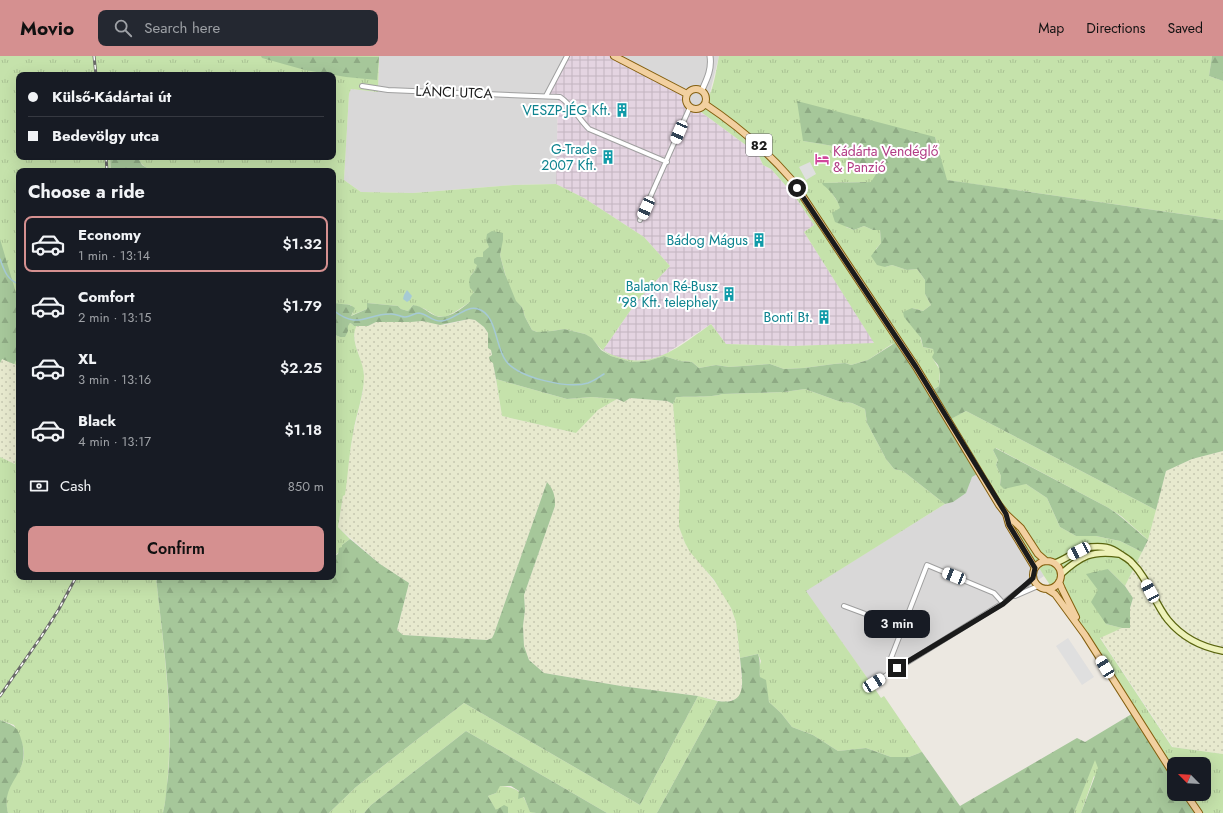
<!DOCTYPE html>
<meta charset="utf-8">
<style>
:root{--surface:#171b24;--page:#242831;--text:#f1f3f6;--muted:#9ea1a6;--line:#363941;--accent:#d59090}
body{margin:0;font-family:Jost,sans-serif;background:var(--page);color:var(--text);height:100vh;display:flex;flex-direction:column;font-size:15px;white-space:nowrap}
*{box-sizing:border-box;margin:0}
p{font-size:13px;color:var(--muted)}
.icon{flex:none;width:22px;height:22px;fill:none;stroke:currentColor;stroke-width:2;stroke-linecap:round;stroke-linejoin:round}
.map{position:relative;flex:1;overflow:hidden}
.sheet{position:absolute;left:16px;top:112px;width:320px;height:412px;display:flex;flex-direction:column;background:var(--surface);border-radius:8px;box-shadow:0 4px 16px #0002}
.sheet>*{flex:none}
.guide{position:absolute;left:16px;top:16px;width:320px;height:88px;border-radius:8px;box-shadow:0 4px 16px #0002;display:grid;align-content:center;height:88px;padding:0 12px;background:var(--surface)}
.needle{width:26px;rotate:294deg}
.tools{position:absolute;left:1167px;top:701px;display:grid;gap:8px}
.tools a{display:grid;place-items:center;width:44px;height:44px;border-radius:8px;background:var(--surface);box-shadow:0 4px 16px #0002;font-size:20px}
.end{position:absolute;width:18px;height:18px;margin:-9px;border:5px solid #1b1b1b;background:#fff;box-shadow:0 0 0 2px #fff}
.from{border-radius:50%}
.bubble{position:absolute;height:28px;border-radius:8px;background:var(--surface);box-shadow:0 4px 16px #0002;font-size:13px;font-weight:600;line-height:28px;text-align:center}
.car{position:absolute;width:12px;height:24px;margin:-12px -6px;border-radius:5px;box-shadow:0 0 3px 1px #0007;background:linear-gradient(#fff 24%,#345 0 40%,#fff 0 76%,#345 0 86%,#fff 0)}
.guide b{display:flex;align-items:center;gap:14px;height:38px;font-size:15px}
.guide b+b{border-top:1px solid var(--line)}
.guide i{width:10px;height:10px;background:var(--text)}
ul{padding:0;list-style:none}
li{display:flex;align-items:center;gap:12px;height:56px;margin:0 8px 6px;padding:0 4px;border:2px solid transparent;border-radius:8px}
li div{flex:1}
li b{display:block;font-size:15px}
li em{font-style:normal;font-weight:600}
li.current{border-color:var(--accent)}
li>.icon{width:36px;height:36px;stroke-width:1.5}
h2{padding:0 12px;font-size:18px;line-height:48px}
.pay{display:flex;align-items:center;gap:10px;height:44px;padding:0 12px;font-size:15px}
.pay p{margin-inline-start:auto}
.primary-button{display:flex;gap:8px;margin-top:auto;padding:8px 12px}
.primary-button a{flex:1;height:46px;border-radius:8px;background:var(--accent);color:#111;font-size:16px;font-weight:600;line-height:46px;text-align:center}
header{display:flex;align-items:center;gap:24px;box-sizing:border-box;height:56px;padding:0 20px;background:var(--accent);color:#111}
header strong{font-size:19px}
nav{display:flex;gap:22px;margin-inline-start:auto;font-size:14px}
.search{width:280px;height:36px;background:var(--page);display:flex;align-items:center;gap:10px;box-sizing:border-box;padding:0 14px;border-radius:8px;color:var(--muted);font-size:15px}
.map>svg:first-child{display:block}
</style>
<header>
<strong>Movio</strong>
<div class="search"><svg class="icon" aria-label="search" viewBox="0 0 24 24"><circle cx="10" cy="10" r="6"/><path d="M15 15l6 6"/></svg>Search here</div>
<nav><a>Map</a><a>Directions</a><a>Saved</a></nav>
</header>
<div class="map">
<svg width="1223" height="757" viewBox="0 0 1223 757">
<defs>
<pattern id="industrial-grid" width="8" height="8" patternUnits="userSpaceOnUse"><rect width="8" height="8" fill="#e4d4e1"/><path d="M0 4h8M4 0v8" fill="none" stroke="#c3b5c0"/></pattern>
<pattern id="farmland-dots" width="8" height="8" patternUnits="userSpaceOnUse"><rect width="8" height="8" fill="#e7e9ce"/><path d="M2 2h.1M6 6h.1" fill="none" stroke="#c6c7b0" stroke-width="1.8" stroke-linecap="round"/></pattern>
<pattern id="grass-tufts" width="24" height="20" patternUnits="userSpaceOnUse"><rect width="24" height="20" fill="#c5e2ab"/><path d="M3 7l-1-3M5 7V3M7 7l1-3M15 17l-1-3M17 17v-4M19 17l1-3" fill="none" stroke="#a9c193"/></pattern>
<pattern id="forest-firs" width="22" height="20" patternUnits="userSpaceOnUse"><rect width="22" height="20" fill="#a6c79a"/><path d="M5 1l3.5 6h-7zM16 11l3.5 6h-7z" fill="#8eaa84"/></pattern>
</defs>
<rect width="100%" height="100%" fill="#ece8e1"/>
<path fill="#d9d8d8" d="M379,0H568L558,42L556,128L513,129L413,137L361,136L344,124L349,38L351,33L378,36Z
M614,0H719L709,40L703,51L697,53L690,51L686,45V42Z
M981,416L1044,520L924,599L873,630L805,535L945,448L953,446L972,421Z"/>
<path fill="url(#industrial-grid)" d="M568,0H614L686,38V45L690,51L697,53L758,98L763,109L771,113L787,131L798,145L814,169L804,176L875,288L793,290L726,288L711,268L664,299L648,304L631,305L611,299L603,294L637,245L670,210L644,181L584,142L556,128L558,43L547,40Z"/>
<path fill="url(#farmland-dots)" d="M469,263L475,264L484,271L488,277L502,360L576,377L598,354L617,343L620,345L627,344L630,342L667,345L673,348L680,434L679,451V471L685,487L722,536L731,552L736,566L742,625L741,637L737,643L725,646L698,640L621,630L544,617L529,604L524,590L523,570L525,554L524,539L555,450L547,426L494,578L492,582L487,584L403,579L397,574L409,527L380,508L338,471L353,378L363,336L364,316L355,286L354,273L357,269L368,270L376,266L422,265L445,269Z
M2,303L19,310V374L15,408L0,401V307Z
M1223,395V698L1173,691L1100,581L1122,572L1130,571V552L1133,542L1125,530L1148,484L1166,415L1192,403Z"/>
<path fill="url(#grass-tufts)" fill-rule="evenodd" d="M0,0H379L378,36L351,33L349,38L344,124L361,136L413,137L513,129L556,128L584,142L644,181L670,210L637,245L603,294C609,298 615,300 622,302C656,313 685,286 711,268L726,288L793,290L874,287L804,176L814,169L798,145L787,131L771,113L763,109L758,98L697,53C712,50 716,14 719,0H1212L1209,20L1223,25V164L946,124L935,81L803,85L845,92L849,107L882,109L872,126L823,127L829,133L839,148L846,171L854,174L864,170L873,174H880L881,187L876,193L885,211L892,209L907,214L917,213L925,224V238L931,249L923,255L912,252L923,291L933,293L935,297L933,303L940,314L939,330L930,335L892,288L868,304L851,309L845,307L834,308L804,312L784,313L770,308L729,311L716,309L699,312L692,306L680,305L664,300L648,305L631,306L611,300L601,293L592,283L585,278L564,273L546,276H537L532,274L525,261L522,251L515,245L509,232L500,199L501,192L489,191C485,198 476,214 471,219L474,235L470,246L455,256L445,261L436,260L425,253L413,249L408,255L401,253L398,250L367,247V253L350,260L353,257L351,249L337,248L333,246V115H152C145,111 141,109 138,101H333V19H101L99,18V19H19V101H110L111,115H19V310L2,303L0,307Z
M350,267L352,268L354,270L357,269C348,285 364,303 364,320C364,340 356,358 353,378C349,398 348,419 345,439L343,440L338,471L350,483L342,489C343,494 337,498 333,501V278L340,281L348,275L347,270Z
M496,323L567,343L592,341L617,343L598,354L576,377L502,360Z
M805,333L838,345L852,347L865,353L867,367L886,403L894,413L903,415L945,448L806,535L873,630L881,642L884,640L922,696L909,701H891L866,692L838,695L813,679L792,671L781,657L769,646L767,637L760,621L759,612L761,605L758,598L740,602L736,566L731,552L714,524L690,496L685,487L679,471V451L680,434L673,348L676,341C690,340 710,342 722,338L784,336Z
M966,355L1156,454L1148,484L1121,460L1107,451L996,392L993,394L998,404L996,409L1001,420L1000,429L1026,428L1047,442L1060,471L1076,480H1096L1120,485L1142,496L1125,530L1108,513L1098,534L1106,568L1122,572L1100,582L1172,691L1223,698V757H1137L1094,720L1081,757H1074L1094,704L1135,656L1044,520L948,364ZM1174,708H1204V738H1174Z
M19,374V521H156C163,586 173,652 168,718C167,731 166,744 163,757H8C0,727 23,721 24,698C24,688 18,678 14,669L0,664V401L15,408Z
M698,640L718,645L657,757H607L466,675L371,749L364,757H329L356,731L464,647L640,749Z
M499,730C520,731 523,738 530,755L536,757H508V751L496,755L488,740L496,737Z"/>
<path fill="url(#forest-firs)" d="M261,0L379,1L377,24L346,21L305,14L262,2Z
M1212,0H1223V25L1209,20Z
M797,45L935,81L947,124L1223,164V395L1192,403L1166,415L1156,454L966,355L949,364L981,416L972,421L966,437L953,446L945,448L903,415L894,413L886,403L867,367L865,353L852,347L838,345L805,333L784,336L722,338C710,342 690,340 676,341L673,348L667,345L630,342L624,346L617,343L592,341L567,343L496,323L493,307L490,305L489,301L492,299L491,294L488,292V277L484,271L475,264L469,263L440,269L422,265L411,266H376L368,270H354L352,268L350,267L348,270V275L345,281H340L333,278V246C341,250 348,246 355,252L351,260L367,253V247L398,250L401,253L408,255L413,249C423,250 428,257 436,260C448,264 461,253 470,246V241L474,236L470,232C467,217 474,220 477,209L474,207V203L477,201H483V196L489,191L486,184L487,178L492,175L503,177V184L500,199L505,218L516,245L522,251L525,261L532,274L537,276L552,275L564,273L585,278L592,282L601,294L611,300L631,306L648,305L664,300L680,305L692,306L699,312L716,309L729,311L770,308L784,313L804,312L834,308L845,307L851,309L868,304L898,285L931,335L939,330C940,323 941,316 938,309C936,306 933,304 932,301L934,297L933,293L923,291L921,282L904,261L903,256L912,252L923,255L931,249L925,238V224L917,213L907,214L892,209L885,211L877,209L871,200L881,187L880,174H873L864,170L854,174L835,166L832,157L840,152C838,144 830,134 823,129L822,127L871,126L882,109L849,107L845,92L803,85Z
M110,101H138L142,109L152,115H111Z
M0,183L19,247V298L14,308L2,303L0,307Z
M995,392L1107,451C1122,460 1134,473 1148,484L1142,496L1120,485L1096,480H1076L1060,471L1047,442L1026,428L1004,433L1000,429L1001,420L996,409L998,404L993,394Z
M547,426C554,434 555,440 555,450L524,539L525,554L523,570L524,590L529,604L544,617L621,630L698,640L640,749L464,647L356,731L329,757H163C166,745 166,733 168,721C174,654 163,587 156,521H333V501L338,498L339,492L342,491V489L350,483L380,508L409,527L397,574L403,579L487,584L492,582L494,578Z
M1108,513L1125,530L1133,542L1130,552V572H1122L1106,568L1091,546L1098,534L1086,518Z
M758,598C761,606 759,613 760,621L766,624L769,646L781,657L792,671L813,679L838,695L866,692L891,701H909L922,696L960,750L1077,682L1085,686L1135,656L1174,716V738H1188L1200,757H1081L1098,712L1095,704L1074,757H657L718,645C749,650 742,624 740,602Z
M0,664C14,670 18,670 22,686C31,719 0,725 8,757H0Z
M466,675L607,757H536L530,756L524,741L518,743L519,735L511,730H500L496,737L488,740L496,754L504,749L508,751V757H364L371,749Z"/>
<path fill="#dfdfdf" d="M810,106L816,118L806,124L799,111Z
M1068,582L1094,621L1082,629L1056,590Z"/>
<path fill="#a6cad5" d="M407,234L412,240L410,244L407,246L403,243L404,239Z"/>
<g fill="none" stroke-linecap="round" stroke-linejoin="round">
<path stroke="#a6cad5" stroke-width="1.5" d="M0,203C4,214 7,224 19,228
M333,254C358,274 366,258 390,258C396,257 400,261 405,261C410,261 414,257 419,257C428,258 432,266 442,265C454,264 466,249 478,253C497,258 495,291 506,305C519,322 568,333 588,327C594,325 599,321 604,318"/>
<defs>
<path id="minor" d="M362,30L388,34L560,41C572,49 579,63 589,73L667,106
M546,40L567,0
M640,164L690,51
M1015,540L1038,530
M844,550L903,572
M897,612L891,602L927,509L994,537L1003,547
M874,627L1003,547L1025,530L1033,522"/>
<path id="tertiary" d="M702,34C707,23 712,13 710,0"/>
<path id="secondary" d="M1055,507C1067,503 1077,493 1091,491C1103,490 1110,491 1120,498C1124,501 1129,503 1132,507C1148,522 1154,547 1168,564C1182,581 1201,591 1223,595
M1061,518C1081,500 1092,494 1119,498"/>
<path id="primary" d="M614,0L687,38
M686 43a10 10 0 1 1 20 0a10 10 0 1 1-20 0Z
M705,48C738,70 766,94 792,124L916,311L999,449L1006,458L1021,472L1038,498L1046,505
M1006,458L1009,469L1035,512
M1033 519a14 14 0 1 1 28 0a14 14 0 1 1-28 0Z
M1059,526L1062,533L1076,561
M1047,533L1055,538L1085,579L1174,719
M1186,738L1199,757"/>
</defs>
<use href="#minor" stroke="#9f9f9f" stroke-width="6"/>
<use href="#tertiary" stroke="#9f9f9f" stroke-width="7"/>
<use href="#secondary" stroke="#5a650f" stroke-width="8"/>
<use href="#primary" stroke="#845f0e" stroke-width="8"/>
<use href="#minor" stroke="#fff" stroke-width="4"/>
<use href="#tertiary" stroke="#fff" stroke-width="5"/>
<use href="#secondary" stroke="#eef2b9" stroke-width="5.5"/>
<use href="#primary" stroke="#f2d0a0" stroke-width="6"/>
<defs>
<path id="rail" d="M94,0L96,19
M106,101L107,115
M0,640L41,581L59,553L76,521"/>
</defs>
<use href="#rail" stroke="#696969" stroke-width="3"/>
<use href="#rail" stroke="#fff" stroke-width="1.5" stroke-dasharray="4.5" stroke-linecap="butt"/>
</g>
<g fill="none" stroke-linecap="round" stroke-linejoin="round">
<path stroke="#1b1b1b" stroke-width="5" d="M797,132L916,311L1006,458L1009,469L1035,512L1033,522L1031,524L1003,548L897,612"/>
</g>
<defs>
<symbol id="building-bare" viewBox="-9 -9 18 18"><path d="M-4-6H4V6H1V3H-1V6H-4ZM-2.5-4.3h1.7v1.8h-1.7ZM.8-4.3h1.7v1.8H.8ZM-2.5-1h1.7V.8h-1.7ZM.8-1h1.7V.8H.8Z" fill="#0f9aa8" stroke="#fff" stroke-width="2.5" paint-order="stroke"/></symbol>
<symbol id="hotel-bare" viewBox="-9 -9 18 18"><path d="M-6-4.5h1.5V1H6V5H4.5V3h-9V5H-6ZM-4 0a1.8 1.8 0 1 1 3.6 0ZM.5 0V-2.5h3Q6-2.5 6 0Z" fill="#d1479c" stroke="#fff" stroke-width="2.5" paint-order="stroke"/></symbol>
</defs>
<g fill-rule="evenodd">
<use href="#building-bare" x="612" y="44" width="20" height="20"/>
<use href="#building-bare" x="598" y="91" width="20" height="20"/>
<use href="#hotel-bare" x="812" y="93" width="20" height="20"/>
<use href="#building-bare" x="749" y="174" width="20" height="20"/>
<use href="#building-bare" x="719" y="228" width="20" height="20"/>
<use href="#building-bare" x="814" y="251" width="20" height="20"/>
</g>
<g text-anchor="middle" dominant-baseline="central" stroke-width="4" stroke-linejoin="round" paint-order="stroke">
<rect fill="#fff" stroke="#5f5f5f" stroke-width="1" x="746" y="78" width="26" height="22" rx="3"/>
<g font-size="13" font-weight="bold" fill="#1b1b1b">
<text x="759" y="89">82</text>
</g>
<g font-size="14" fill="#1b1b1b" stroke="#fff">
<text transform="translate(454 36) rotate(2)">LÁNCI UTCA</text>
</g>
<g font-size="14" fill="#0d838f" stroke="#fff" text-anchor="end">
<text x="611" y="54">VESZP-JÉG Kft.</text>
<text x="597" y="93">G-Trade<tspan x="597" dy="16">2007 Kft.</tspan></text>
<text x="748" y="184">Bádog Mágus</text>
<text x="718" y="230">Balaton Ré-Busz<tspan x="718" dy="16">'98 Kft. telephely</tspan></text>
<text x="813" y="261">Bonti Bt.</text>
</g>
<g font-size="14" fill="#b23c85" stroke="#fff" text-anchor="start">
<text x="833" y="95">Kádárta Vendéglő<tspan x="833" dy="16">&amp; Panzió</tspan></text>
</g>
</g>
</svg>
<div class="tools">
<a><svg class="needle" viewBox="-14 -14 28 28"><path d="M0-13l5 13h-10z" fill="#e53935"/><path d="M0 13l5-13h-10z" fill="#9ea1a6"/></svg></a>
</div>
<i class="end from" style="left:797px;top:132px"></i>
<i class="end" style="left:897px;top:612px"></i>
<div class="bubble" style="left:864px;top:554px;width:66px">3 min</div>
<i class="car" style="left:679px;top:76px;rotate:203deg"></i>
<i class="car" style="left:646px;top:152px;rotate:204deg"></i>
<i class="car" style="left:1079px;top:495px;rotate:243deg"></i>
<i class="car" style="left:954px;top:520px;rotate:292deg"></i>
<i class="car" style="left:1150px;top:535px;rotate:332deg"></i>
<i class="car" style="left:1105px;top:611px;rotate:329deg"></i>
<i class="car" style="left:874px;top:627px;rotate:58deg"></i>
<div class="guide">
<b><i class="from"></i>Külső-Kádártai út</b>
<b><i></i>Bedevölgy utca</b>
</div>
<section class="sheet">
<h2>Choose a ride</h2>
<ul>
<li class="current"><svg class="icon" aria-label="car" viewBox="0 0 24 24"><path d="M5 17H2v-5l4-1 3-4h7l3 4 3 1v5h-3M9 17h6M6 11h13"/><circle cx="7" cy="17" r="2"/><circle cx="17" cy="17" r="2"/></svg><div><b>Economy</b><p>1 min · 13:14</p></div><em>$1.32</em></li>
<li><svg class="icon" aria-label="car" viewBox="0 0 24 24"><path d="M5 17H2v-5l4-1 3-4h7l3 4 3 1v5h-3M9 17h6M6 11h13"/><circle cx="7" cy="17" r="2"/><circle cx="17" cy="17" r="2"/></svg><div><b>Comfort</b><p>2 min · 13:15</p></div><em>$1.79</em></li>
<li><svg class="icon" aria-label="car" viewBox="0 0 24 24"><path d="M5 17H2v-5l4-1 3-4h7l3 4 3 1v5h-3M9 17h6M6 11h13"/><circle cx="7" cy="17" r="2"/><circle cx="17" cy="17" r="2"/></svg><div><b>XL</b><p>3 min · 13:16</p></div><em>$2.25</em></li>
<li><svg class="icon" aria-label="car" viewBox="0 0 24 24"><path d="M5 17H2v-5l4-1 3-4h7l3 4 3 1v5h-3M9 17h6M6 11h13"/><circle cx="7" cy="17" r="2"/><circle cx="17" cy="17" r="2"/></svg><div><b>Black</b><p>4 min · 13:17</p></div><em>$1.18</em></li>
</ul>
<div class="pay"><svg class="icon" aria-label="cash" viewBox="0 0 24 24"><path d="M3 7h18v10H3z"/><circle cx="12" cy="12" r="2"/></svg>Cash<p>850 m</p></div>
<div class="primary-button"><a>Confirm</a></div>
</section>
</div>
